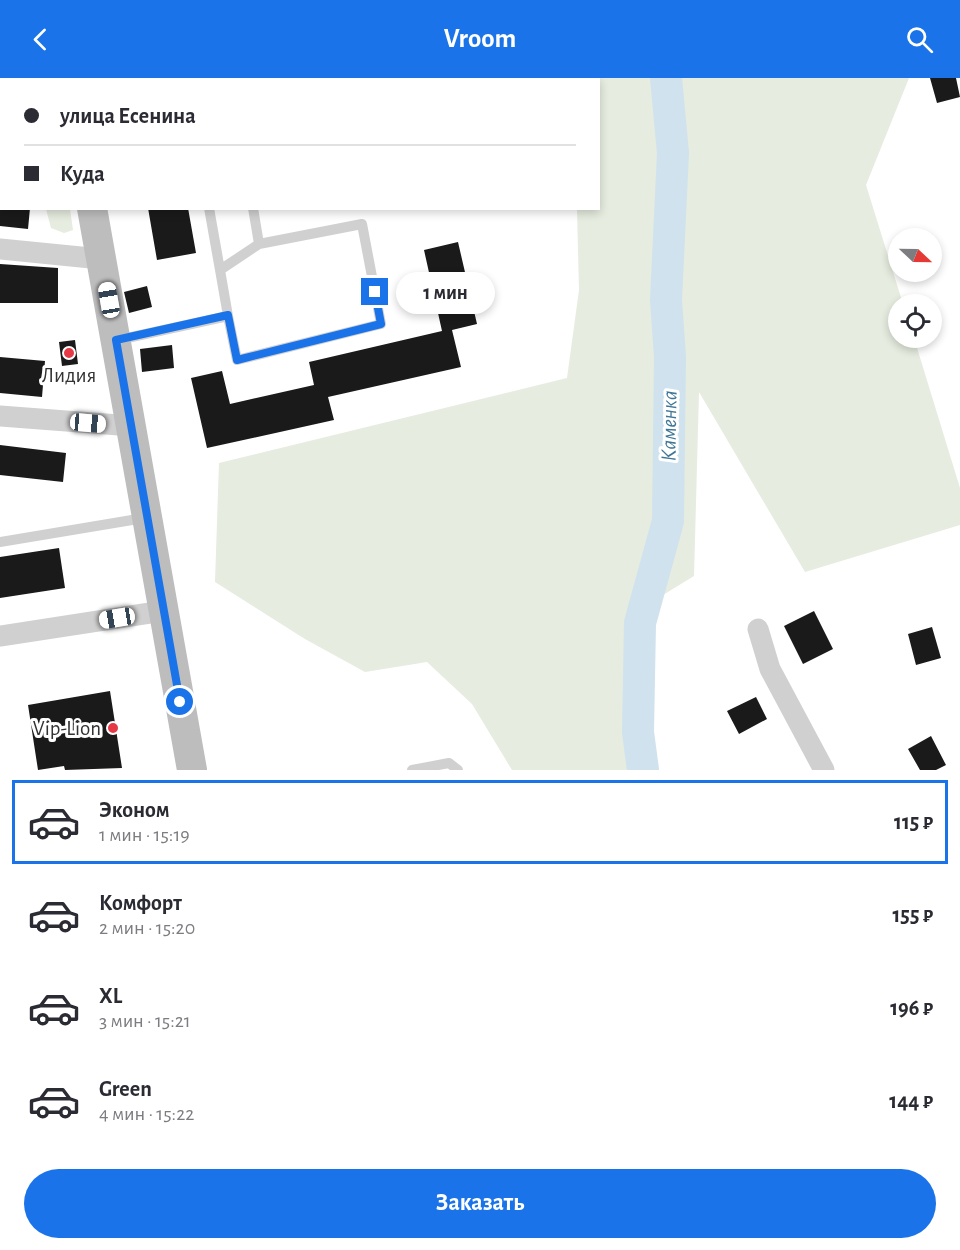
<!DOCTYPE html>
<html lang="ru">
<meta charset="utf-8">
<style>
:root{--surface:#fff;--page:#f2f2f3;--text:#2b2b33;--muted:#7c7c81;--line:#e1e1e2;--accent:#1a73e8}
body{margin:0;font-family:"Alegreya Sans",sans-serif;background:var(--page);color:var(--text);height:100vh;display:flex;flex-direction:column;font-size:22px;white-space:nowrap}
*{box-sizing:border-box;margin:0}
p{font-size:20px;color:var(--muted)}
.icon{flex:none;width:33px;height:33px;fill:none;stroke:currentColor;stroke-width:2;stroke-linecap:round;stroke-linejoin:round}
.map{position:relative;height:692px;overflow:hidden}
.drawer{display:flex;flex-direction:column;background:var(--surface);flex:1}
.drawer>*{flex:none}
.top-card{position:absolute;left:0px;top:0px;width:600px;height:132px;box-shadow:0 3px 9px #0003;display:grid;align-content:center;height:132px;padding:0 24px;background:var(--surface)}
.needle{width:39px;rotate:112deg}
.controls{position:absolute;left:888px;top:150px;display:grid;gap:12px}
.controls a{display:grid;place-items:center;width:54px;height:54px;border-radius:50%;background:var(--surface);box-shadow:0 3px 9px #0003;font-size:30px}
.end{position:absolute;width:27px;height:27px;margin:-14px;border:8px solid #1a73e8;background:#fff;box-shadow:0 0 0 3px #fff}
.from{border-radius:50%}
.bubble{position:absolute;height:42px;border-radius:21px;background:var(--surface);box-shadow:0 3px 9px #0003;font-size:20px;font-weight:700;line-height:42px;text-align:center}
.car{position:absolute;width:18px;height:36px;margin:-18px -9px;border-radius:8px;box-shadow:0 0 4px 2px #0007;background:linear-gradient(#fff 24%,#345 0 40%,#fff 0 76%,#345 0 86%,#fff 0)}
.top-card b{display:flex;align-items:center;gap:21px;height:57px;font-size:22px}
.top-card b+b{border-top:2px solid var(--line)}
.top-card i{width:15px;height:15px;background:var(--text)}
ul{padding:10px 0 0;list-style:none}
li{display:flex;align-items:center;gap:18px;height:84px;margin:0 12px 9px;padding:0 12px;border:3px solid transparent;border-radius:0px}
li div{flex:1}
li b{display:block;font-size:22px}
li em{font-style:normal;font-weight:700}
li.active{border-color:var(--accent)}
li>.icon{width:54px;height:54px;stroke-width:1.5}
.cta{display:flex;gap:12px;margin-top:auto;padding:12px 24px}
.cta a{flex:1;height:69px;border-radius:36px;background:var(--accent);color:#fff;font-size:24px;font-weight:700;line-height:69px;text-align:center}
header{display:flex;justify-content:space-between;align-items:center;height:78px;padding:0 24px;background:var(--accent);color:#fff;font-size:27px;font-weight:700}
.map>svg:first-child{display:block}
</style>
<header><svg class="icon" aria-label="back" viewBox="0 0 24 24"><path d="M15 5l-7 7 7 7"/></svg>Vroom<svg class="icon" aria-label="search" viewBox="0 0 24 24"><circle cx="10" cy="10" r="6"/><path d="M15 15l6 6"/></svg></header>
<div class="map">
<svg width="960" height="692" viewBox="0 0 960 692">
<rect width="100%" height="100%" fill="#fff"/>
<path fill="#e6ecdf" d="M574,0H909L866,107L903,226H898V260H914L960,410V447L805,494L699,314L694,498L627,539L635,692H512L472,626L427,584L365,594L305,561L215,504L219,385L567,300L579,212L577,131L598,130V2Z
M46,131H70L73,152L64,155L51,150Z"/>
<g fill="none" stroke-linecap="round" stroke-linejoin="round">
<path stroke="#cfe2ee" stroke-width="32" d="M643,692L638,654L640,545L668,443L670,279L666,222L673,75L666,0"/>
</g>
<path fill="#1a1a1a" d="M930,0H956L960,19L937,25Z
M0,130H30L28,151L0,148Z
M148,130H188L196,175L157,182Z
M458,164L477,246L452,252L461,289L328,319L334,342L207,370L191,300L222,293L230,326L314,307L309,284L442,253L424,172Z
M0,186L58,190V225H0Z
M147,208L152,229L129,235L124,214Z
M75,262L78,286L62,288L59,264Z
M172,267L174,290L142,294L140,271Z
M0,279L45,283L42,319L0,315Z
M0,367L66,375L63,404L0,397Z
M59,470L65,510L0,520V479Z
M814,533L833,571L803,586L784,548Z
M932,549L941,580L916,587L908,556Z
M110,613L122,690L65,692L64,688L38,692L28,627Z
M756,619L767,641L739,656L727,633Z
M931,658L946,687L936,692H920L908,671Z"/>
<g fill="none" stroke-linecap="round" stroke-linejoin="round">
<path stroke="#d0d0d0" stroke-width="10" d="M185,0V2
M270,0V2
M350,0V2
M209,130L220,192
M228,238L237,282L381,246L362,146L259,166L253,130
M118,262L228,238L220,192L259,166
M0,464L144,440
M412,692L449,685L458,692"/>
<path stroke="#d0d0d0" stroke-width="21" d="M0,171L101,181
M0,338L132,348
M758,551L770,591L824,692
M0,558L163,533"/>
<path stroke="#bdbdbd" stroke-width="30" d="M68,0L69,2
M92,130L192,692"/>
</g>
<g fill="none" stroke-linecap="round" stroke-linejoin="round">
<path stroke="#1a73e8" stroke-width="8" d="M180,624L116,262L228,237L237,282L381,246L375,214"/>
</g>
<g fill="#e63946" stroke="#fff" stroke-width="2">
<circle cx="69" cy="275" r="6"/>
<circle cx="113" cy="650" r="6"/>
</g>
<g text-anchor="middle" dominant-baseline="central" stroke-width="6" stroke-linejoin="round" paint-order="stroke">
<g font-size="21" fill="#333" stroke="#fff">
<text x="69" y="297">Лидия</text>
<text x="101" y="650" text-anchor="end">Vip-Lion</text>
</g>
<g font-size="22" font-style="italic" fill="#3f7597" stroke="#fff">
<text transform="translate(669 348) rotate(-89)">Каменка</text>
</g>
</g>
</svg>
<div class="controls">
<a><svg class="needle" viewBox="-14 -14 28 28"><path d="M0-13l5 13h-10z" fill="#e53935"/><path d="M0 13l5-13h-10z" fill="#7c7c81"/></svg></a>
<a><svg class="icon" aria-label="locate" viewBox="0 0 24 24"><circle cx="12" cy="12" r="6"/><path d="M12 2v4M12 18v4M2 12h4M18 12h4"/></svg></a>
</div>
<i class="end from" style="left:180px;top:624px"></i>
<i class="end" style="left:375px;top:214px"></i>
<div class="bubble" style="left:396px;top:194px;width:99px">1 мин</div>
<i class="car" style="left:109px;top:222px;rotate:350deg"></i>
<i class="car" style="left:88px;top:345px;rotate:95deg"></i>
<i class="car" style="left:117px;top:540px;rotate:261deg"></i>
<div class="top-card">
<b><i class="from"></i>улица Есенина</b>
<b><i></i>Куда</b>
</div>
</div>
<section class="drawer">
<ul>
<li class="active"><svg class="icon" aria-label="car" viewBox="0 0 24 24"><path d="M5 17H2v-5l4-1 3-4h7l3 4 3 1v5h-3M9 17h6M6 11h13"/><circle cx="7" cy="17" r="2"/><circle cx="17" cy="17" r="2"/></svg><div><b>Эконом</b><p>1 мин · 15:19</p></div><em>115 ₽</em></li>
<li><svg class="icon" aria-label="car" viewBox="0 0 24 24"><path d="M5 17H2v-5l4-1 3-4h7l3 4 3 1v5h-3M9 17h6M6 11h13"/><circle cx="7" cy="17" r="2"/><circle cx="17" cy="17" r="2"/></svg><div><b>Комфорт</b><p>2 мин · 15:20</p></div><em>155 ₽</em></li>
<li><svg class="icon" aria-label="car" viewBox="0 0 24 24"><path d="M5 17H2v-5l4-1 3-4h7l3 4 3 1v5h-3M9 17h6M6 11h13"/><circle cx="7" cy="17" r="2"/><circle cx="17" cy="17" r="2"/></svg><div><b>XL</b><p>3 мин · 15:21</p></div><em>196 ₽</em></li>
<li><svg class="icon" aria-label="car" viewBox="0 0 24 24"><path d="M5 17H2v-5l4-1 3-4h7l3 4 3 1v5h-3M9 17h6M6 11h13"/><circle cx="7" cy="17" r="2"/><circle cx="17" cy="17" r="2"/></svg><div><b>Green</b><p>4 мин · 15:22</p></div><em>144 ₽</em></li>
</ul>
<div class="cta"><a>Заказать</a></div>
</section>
